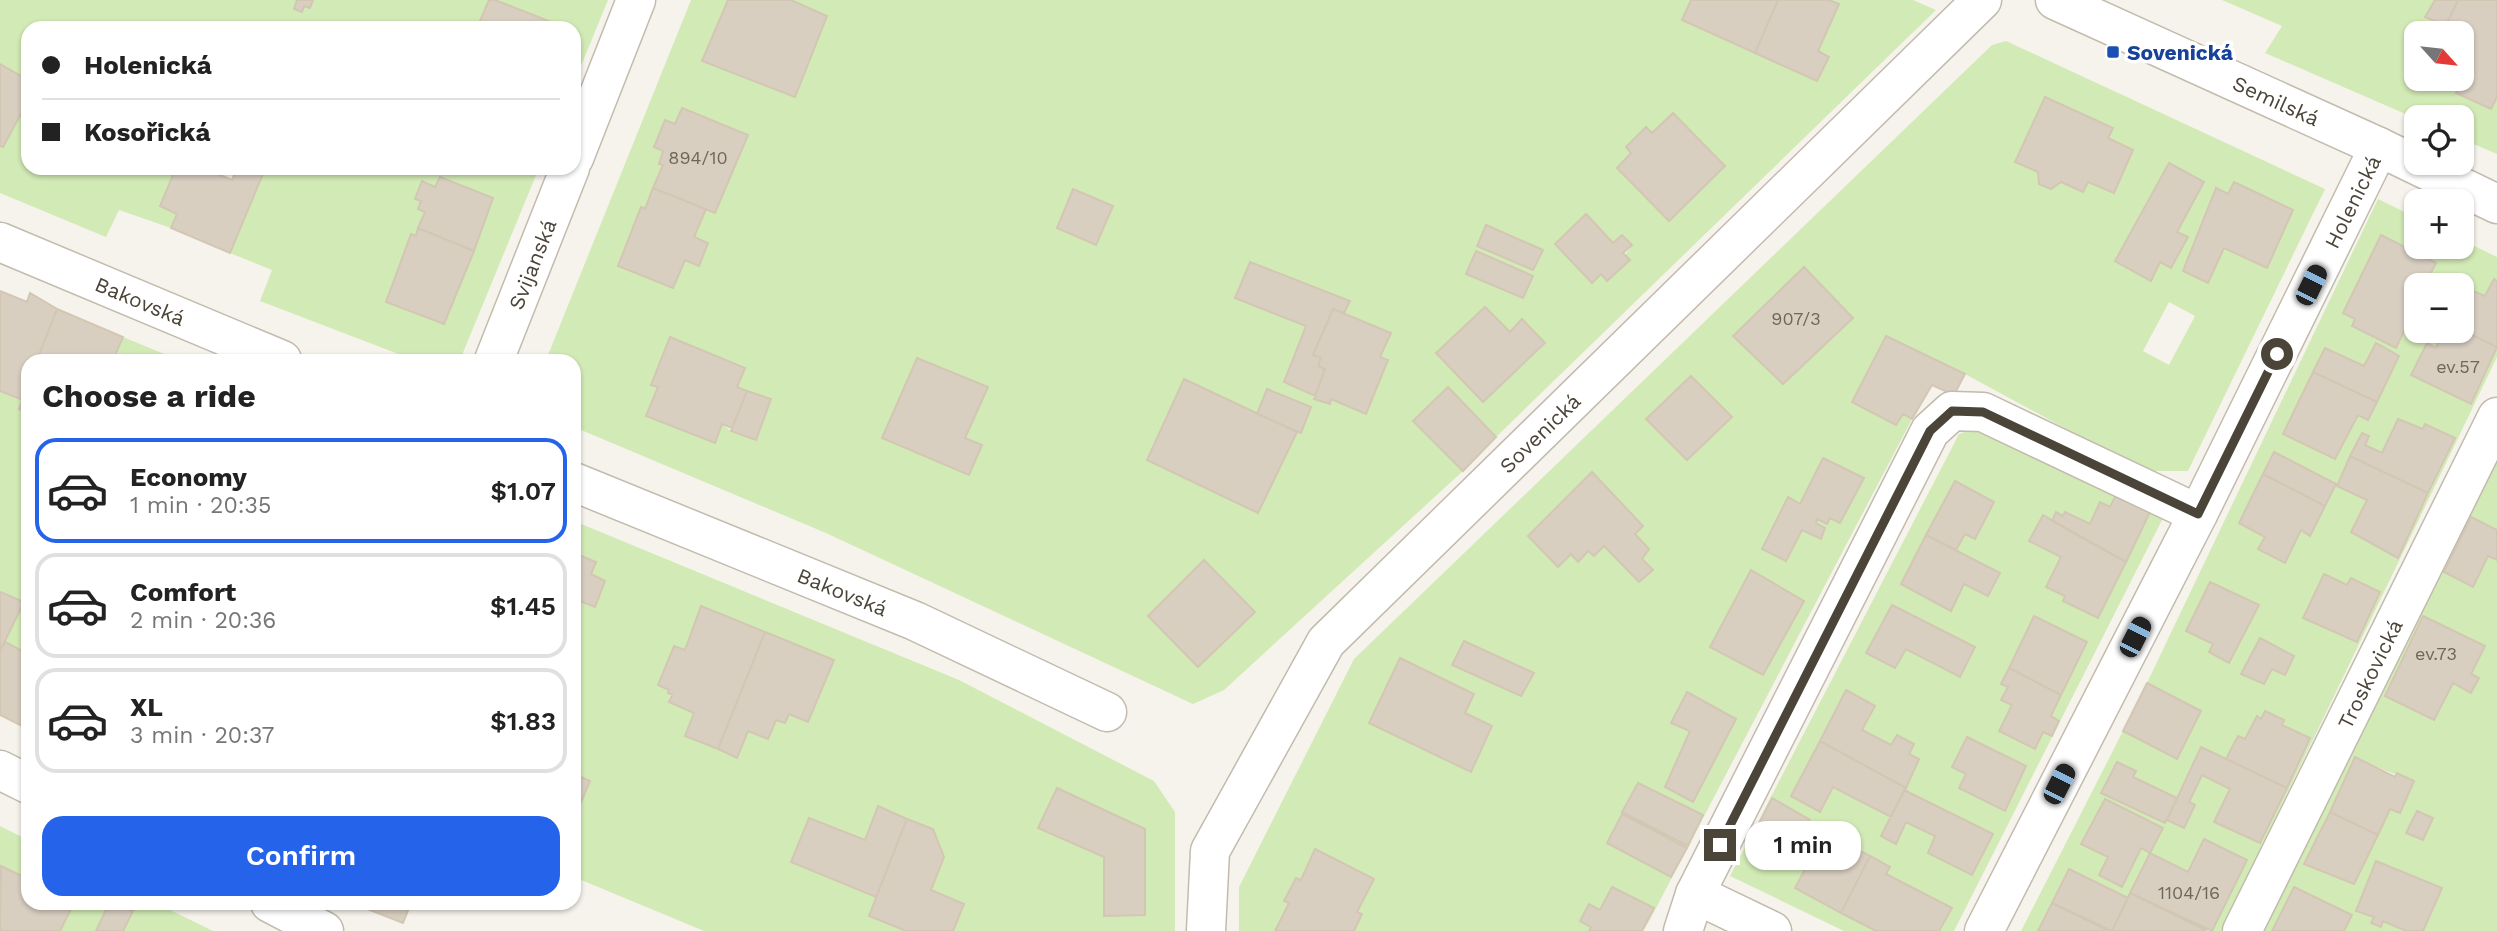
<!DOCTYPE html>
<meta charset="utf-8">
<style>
:root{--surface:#fff;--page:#f6f6f6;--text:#222;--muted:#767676;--line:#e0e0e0;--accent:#2563eb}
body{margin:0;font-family:"Work Sans",sans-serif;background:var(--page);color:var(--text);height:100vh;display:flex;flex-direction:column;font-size:26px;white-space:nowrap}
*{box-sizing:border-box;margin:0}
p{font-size:23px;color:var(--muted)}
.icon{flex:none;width:38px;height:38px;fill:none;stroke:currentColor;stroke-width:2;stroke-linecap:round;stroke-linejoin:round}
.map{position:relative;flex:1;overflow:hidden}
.side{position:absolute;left:21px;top:354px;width:560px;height:556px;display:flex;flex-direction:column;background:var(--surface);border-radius:21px;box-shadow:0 2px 5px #0004}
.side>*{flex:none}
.banner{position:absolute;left:21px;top:21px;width:560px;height:154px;border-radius:21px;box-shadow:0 2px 5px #0004;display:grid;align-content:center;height:154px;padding:0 21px;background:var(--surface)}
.needle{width:46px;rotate:117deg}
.tools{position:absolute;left:2404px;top:21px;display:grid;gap:14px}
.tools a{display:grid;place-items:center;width:70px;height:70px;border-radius:14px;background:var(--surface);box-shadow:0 2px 5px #0004;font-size:35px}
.end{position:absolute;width:32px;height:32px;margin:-16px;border:9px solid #4b4439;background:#fff;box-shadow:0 0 0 4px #fff}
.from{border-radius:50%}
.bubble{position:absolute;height:49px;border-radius:21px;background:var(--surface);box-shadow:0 2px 5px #0004;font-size:23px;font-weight:600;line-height:49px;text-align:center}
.car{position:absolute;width:21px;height:42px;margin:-21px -10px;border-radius:9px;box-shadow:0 0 5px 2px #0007;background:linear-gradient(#222 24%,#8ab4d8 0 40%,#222 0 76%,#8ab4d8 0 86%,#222 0)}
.banner b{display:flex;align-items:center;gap:24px;height:66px;font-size:26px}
.banner b+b{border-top:2px solid var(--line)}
.banner i{width:18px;height:18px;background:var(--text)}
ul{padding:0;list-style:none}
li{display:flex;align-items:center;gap:21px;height:105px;margin:0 14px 10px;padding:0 7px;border:4px solid var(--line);border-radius:21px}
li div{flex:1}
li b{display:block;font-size:26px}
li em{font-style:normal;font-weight:600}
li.active{border-color:var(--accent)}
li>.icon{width:63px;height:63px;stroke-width:1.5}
h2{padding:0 21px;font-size:32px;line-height:84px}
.primary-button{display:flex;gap:14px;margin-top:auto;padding:14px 21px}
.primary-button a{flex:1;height:80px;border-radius:21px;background:var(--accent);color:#fff;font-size:28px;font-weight:600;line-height:80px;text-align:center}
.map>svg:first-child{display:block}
</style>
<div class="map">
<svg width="2497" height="931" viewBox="0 0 2497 931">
<rect width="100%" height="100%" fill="#f6f3ec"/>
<path fill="#d2eab5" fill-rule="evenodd" d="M0,0H297L294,9L302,12L304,6L310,8L313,0H489L477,28H28V80L0,64Z
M495,0H608L574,83V28H552L553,23Z
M691,0H728L722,16L795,97L827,16L791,0H1691L1682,20L1817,81L1829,57L1818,51L1839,5L1829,0H1913L1936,10L1496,437L1448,388L1414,421L1463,471L1224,690L1193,704L826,533L574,427V360H546ZM682,108L748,135L716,212L706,209L673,288L618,266L641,207L645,209L663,165L659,163ZM1673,113L1725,166L1669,221L1617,168L1631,153L1626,147L1645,127L1652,133ZM1073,189L1113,206L1096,245L1057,228ZM1586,214L1613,243L1622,235L1632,245L1607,280L1601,274L1592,282ZM1486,225L1542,250L1533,270L1478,246ZM1250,263L1349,301L1344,313L1390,333L1380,357L1388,361L1366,413L1331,399L1329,404L1284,382L1306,326ZM1467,274L1532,276L1523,298ZM1485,307L1510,332L1522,320L1545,344L1484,402L1437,353ZM670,337L744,367L737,387L770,400L756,439L731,431L722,424L714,443L646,416L658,387L651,384ZM917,359L988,387L965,438L982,445L969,475L882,438ZM1184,379L1257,414L1267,389L1310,407L1301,433L1297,432L1258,513L1147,460ZM1204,560L1255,612L1199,667L1148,616Z
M2222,0H2435L2425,17L2446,26L2442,33H2417V79H2448L2459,84L2456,93L2491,109L2497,97V154L2462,139V117L2417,119L2265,53L2282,26Z
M2006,41L2325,189L2188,471H2144L1965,374L1886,336L1852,401L1896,425L1903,414L1912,419L1644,931L1654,908L1612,887L1600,910L1588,905L1580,921L1591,927L1589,931H1354L1362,915L1357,912L1374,879L1316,850L1301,880L1296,878L1284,901L1289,903L1275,931H1239V887L1354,659L1992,45ZM2045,97L2112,128L2108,138L2133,150L2113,193L2088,182L2083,192L2061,182L2050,189L2039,184L2038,172L2016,162ZM2169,163L2203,182L2177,232L2188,238L2172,267L2160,262L2151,280L2115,260ZM2234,182L2293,210L2267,268L2224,248L2208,283L2183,271L2215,188L2228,194ZM1804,267L1852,318L1783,384L1733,335ZM2169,302L2195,316L2169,365L2143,351ZM1731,417L1687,460L1647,419ZM1823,458L1864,478L1840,523L1830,518L1827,524L1817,519L1816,523L1825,528L1821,539L1802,530L1786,561L1762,549L1788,498L1800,504ZM1592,473L1642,527L1635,534L1642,559L1653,570L1639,582L1604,546L1594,556L1588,551L1578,562L1571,554L1558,567L1528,536ZM1751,571L1804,601L1763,675L1711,647ZM1464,641L1533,672L1521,696L1453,665ZM1400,659L1473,694L1465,713L1492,726L1471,771L1369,723ZM1687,693L1736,719L1693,801L1670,775L1690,731L1671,723ZM1639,783L1703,816L1688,846L1622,812ZM1621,814L1687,848L1672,876L1607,843Z
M28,101V168H176L160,206L177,214L171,228L119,210L106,237L0,193V146L3,147Z
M263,168H539L460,360H414L260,301L272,270L230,253L265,169ZM440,177L493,198L444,324L386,301L411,234L416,236L425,212L418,209L421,201L415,198L422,182L435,187Z
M2378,199L2417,218V247H2462V240L2497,257V281L2494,280L2485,296L2473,291L2462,315V285H2425L2435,263L2381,235L2343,312L2355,319L2352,327L2396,348L2417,303V331H2455L2448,343L2436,348L2426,343L2411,375L2471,403L2497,348V357L2221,931H2212L2247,861L2205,839L2188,872L2150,853L2128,898L2069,869L2038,931H2021L2123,731L2177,758L2201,711L2147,683ZM2377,344L2399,356L2368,420L2358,415L2335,459L2283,433L2325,348L2364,366ZM2399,419L2423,429L2425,424L2455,438L2398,558L2352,532L2367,500L2337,485L2362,433L2369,437L2365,445L2382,453ZM2274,453L2336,484L2310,536L2301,530L2285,563L2258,549L2265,537ZM2324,574L2347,585L2351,578L2380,592L2357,642L2303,618ZM2210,582L2259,605L2229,662L2209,653L2213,644L2186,630ZM2260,638L2294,656L2285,675L2272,669L2264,684L2241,673ZM2265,711L2284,720L2282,725L2310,739L2260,843L2215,822L2230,789L2202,775L2189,802L2195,805L2184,828L2167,820L2165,823L2102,793L2117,762L2135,771L2133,777L2177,798L2201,748L2226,759L2238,736L2245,739L2256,717L2261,719ZM2105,799L2163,828L2150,852L2141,848L2122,887L2099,875L2108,857L2082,844Z
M123,337L179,360H161L149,355L146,360H113Z
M0,391L23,400L19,409L28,413V654L5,642L23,602L0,592Z
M1979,427L2163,518L1954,931H1939L1951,908L1886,874L1890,866L1808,825L1810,819L1772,799L1756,828L1796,848L1794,853L1810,860L1795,889L1876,931H1844L1730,876L1959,434ZM1955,481L1994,502L1965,534L1956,550L2000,573L1988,596L1964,584L1951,611L1901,584ZM2101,502L2110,507L2150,512L2098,618L2063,601L2065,596L2047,587L2061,557L2052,521L2056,512L2063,516L2066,512L2090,524ZM1892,605L1975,648L1960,677L1906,649L1895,668L1866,653ZM2034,616L2087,642L2051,716L2059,721L2052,736L2043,732L2035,749L2000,731L2012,705L2001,700L2008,687L2001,683ZM1846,690L1875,706L1862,730L1891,745L1897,735L1914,744L1909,754L1919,759L1904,790L1992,833L1972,875L1928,853L1935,836L1906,822L1896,844L1882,836L1891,817L1833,787L1820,812L1791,796ZM1968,737L2025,766L2004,811L1959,788L1966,774L1953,766Z
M2497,438V530L2471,518L2444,572L2473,587L2488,556L2497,560V931H2423L2441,888L2377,861L2356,911L2374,917L2371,924L2381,927L2383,921L2406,931H2344L2352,915L2272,931H2257ZM2485,646L2471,674L2479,678L2471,693L2453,683ZM2355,758L2414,782L2400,813L2390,809L2353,884L2305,863ZM2417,811L2433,818L2423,840L2407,832Z
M574,521L959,680L1154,781L1175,812V931H953L964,904L931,890L944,857L933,829L878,807L865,840L809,818L791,862L876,897L869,916L906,931H704L574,877V819L590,781L574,774V615L580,601L595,607L605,581L591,574L596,562L574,553ZM675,646L685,650L834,660L808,722L789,714L785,723L776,720L768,739L748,731L737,757L686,736L694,713L669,702ZM1057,788L1144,829V915L1104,916V857L1038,828Z
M0,826L28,840V879L2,866L0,869Z
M74,903H109L96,931H60Z
M115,903H156L213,931H123L133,911Z"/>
<path fill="#d8cfc1" stroke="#d3c7b4" stroke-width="2" d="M297,0H313L310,8L304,6L302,12L294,9Z
M489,0H495L554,23L552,28H477Z
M728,0H791L827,16L795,97L702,61Z
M1691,0H1778L1755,53L1682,20Z
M1778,0H1829L1839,4L1818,51L1829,57L1817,81L1755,53Z
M2435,0H2458L2446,26L2425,17Z
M2458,0H2497V97L2491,109L2456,93L2459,84L2448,79H2462V33H2442Z
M0,64L28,80V101L3,147L0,146Z
M2045,97L2113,128L2108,138L2133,150L2114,193L2088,182L2083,192L2061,182L2051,189L2039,184L2038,172L2015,162Z
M682,108L748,135L715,213L653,188L663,165L659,164L663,151L654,147L665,120L675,124Z
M1673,113L1725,166L1669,221L1617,168L1631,153L1626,147L1646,127L1652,133Z
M2169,163L2204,182L2177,232L2188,237L2171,268L2160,262L2151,281L2115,261Z
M176,168H204L232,180L237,168L265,169L230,253L171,228L177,214L160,206Z
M440,177L493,198L474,251L418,228L425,212L418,209L421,201L415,199L422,181L435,187Z
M2234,182L2293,210L2267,268L2224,248L2208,283L2183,271L2216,188L2228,194Z
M653,188L706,209L694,237L708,243L699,266L685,260L673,288L618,266L641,207L645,209Z
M1073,189L1113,206L1096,245L1057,228Z
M1586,214L1613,243L1622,235L1632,245L1623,253L1630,260L1607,281L1601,274L1592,283L1555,244Z
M1486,225L1543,250L1533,270L1477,246Z
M418,228L474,251L444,324L386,302L411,234L416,236Z
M2381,235L2436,263L2425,285H2417V303L2396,348L2352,326L2355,319L2343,313Z
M1476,251L1533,276L1523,298L1466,274Z
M1250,262L1350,301L1344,313L1333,309L1313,355L1321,358L1318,366L1325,369L1315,396L1284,382L1306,326L1235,298Z
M1804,267L1853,318L1783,384L1733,336Z
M2494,279L2497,281V347L2462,330V315L2473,291L2485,296Z
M0,291L27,302L30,293L57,309L37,360H28V386L23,400L0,391Z
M1485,307L1510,332L1522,319L1545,343L1483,402L1436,353Z
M57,309L123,337L113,360H37Z
M1333,309L1391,333L1380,357L1388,360L1366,414L1331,399L1330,404L1314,399L1325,369L1318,366L1321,358L1313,355Z
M2462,330L2497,347L2471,404L2411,375L2427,343L2436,348L2440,339L2448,343L2455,331Z
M1886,336L1965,374L1954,395L1932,385L1912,419L1903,414L1896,425L1852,402Z
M670,337L745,368L737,387L747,391L732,428L722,424L715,443L646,416L658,387L651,385Z
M2376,343L2399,356L2377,402L2313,372L2325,348L2364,366Z
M917,358L988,387L965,438L982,445L969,475L882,438Z
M2313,372L2377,402L2368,420L2358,415L2335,459L2283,434Z
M1691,376L1732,417L1687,460L1646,419Z
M1184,379L1297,432L1258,513L1147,460Z
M28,386V413L19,409Z
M1448,387L1496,437L1463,471L1413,421Z
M1267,389L1311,407L1301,433L1257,414Z
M747,391L771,399L756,440L731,431Z
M2398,419L2423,429L2425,424L2455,438L2428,493L2350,456L2362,433L2369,436L2365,445L2382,453Z
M2274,452L2336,484L2325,506L2263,474Z
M2350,456L2428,493L2398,558L2351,532L2367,500L2337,486Z
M1823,458L1864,478L1840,523L1830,518L1827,524L1817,519L1816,523L1825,528L1821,539L1802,530L1786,561L1762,549L1788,497L1800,504Z
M1592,472L1643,526L1635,534L1649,549L1642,559L1653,570L1639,582L1604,546L1594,556L1588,551L1578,562L1571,554L1558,567L1528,536Z
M2263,474L2325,506L2310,536L2301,530L2285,563L2258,549L2265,537L2239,523Z
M1955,481L1994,502L1975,539L1965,534L1956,550L1926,535Z
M2116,495L2150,512L2126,562L2052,521L2056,512L2063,516L2065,512L2090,524L2100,502L2110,507Z
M2043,515L2126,562L2098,618L2063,601L2065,596L2046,587L2061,557L2029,541Z
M2471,517L2497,530V560L2488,556L2473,587L2444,572Z
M1926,535L2000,573L1988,596L1964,584L1951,611L1901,584Z
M574,553L596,562L591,574L605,581L595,607L580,601L574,615Z
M1204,560L1255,612L1198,667L1148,616Z
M1751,570L1804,601L1763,675L1710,647Z
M2324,574L2347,585L2351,578L2380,592L2357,642L2303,618Z
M2210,582L2259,605L2229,663L2209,652L2213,644L2186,631Z
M0,592L24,602L0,651Z
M1892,605L1975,647L1960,677L1906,649L1895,668L1866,653Z
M701,606L765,632L718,749L685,736L694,713L669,702L672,695L668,693L669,690L658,685L674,646L685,650Z
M2034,616L2087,642L2061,695L2009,668Z
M2423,616L2485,646L2471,674L2479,678L2471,693L2453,683L2434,720L2385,696Z
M765,632L834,660L808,722L789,714L785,723L776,720L768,739L748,731L737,758L718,749Z
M2260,638L2294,656L2285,675L2272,669L2264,684L2241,674Z
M1464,641L1534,673L1521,696L1452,665Z
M5,642L28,654V729L0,715V651Z
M1400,658L1474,694L1465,713L1492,726L1471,772L1369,723Z
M2009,668L2061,695L2051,716L2059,721L2052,736L2043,732L2035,749L1999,731L2012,705L2001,700L2008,687L2001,684Z
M2147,683L2201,711L2177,759L2123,731Z
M1846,690L1875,706L1862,730L1891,745L1897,735L1914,744L1909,754L1919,759L1906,788L1820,741Z
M1687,692L1736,719L1693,802L1665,787L1690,731L1671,723Z
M2265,711L2284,720L2282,725L2310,738L2287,788L2226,759L2238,736L2245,739L2257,716L2261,719Z
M1967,737L2026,766L2005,811L1959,788L1966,774L1952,767Z
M1820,741L1906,788L1891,817L1833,787L1820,812L1791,796Z
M2201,747L2287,788L2260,843L2214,822L2230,789L2202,775L2189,802L2195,805L2184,828L2167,820Z
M2355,757L2395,777L2397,773L2414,781L2400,813L2390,809L2378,835L2330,812Z
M2117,762L2136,771L2133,777L2177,798L2165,823L2101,793Z
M574,774L590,781L574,819Z
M1638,783L1703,815L1688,846L1622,812Z
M1057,788L1145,829V915L1104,916V857L1038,828Z
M1904,790L1993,834L1972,875L1928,853L1935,836L1906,822L1896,844L1881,836Z
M1772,798L1810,820L1796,848L1756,829Z
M2105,799L2163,828L2150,853L2141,848L2122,887L2099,875L2108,857L2081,844Z
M878,806L907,819L876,897L791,862L809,818L865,840Z
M2417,811L2433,818L2423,840L2406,833Z
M2330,812L2378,835L2354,884L2304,864Z
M1622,814L1687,848L1671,877L1607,843Z
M907,819L933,829L944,857L931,890L964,904L953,931H906L869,916Z
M1808,825L1870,856L1841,913L1795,888L1810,860L1794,852Z
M2204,839L2247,860L2212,931L2130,893L2150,853L2188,872Z
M1315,849L1374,879L1357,912L1362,914L1354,931H1275L1289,903L1284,901L1296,878L1301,880Z
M1870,856L1890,867L1886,874L1952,908L1939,931H1876L1841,913Z
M2376,861L2442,888L2423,931H2406L2383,921L2381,927L2371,923L2374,917L2356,911Z
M1,866L28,879V903H74L60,931H0Z
M2069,869L2128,898L2112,931L2052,903Z
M1612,887L1654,908L1642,931H1589L1591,927L1580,921L1589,904L1600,910Z
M2294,887L2352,915L2344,931H2272Z
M2130,893L2207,931H2112Z
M109,903L133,911L123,931H96Z
M363,903H411L403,923L362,907Z
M2052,903L2109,931H2038Z"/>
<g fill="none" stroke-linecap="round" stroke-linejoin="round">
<defs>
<g id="minor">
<path d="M574,158L636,0"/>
<path id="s1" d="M0,242L282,360"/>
<path id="s2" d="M494,360L570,168"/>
<path id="s3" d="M574,482L915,621L1107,712"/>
<path d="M1695,894L1772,931"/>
<path id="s4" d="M1206,931L1210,851L1326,642L1982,0"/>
<path d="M1683,931L1695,894L1930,431L1952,411L1983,412L2198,514"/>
<path id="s5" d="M1984,931L2198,514L2379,147"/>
<path id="s6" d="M2242,931L2497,417"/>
</g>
<g id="tertiary">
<path id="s7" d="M2055,0L2379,147L2497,204"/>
<path d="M0,770L28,784"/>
<path d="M270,903L324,931"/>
</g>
</defs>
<use href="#minor" stroke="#c2bbae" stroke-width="41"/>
<use href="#tertiary" stroke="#c2bbae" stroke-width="41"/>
<use href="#minor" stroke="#fff" stroke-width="38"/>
<use href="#tertiary" stroke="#fff" stroke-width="38"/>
</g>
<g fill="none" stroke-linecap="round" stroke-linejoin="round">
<path stroke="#4b4439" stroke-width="9" d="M1720,845L1930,431L1952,411L1983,412L2198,514L2277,354"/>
</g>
<rect fill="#1a4fb4" stroke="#fff" stroke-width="2.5" x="2106" y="45" width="14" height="14" rx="3.5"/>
<g text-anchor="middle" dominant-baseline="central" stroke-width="7" stroke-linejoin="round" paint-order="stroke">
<g font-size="18" fill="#6e675b">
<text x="698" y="157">894/10</text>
<text x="1796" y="318">907/3</text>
<text x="2458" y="366">ev.57</text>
<text x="2436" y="653">ev.73</text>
<text x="2189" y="892">1104/16</text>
</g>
<g font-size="21" font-weight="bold" fill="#164399" stroke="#fff" text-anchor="start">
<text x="2127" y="52">Sovenická</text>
</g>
<g font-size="21" fill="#4b4439" stroke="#fff">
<text stroke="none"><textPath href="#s7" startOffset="243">Semilská</textPath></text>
<text stroke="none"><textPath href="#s5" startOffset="817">Holenická</textPath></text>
<text stroke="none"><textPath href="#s2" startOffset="103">Svijanská</textPath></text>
<text stroke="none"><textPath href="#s1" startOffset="152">Bakovská</textPath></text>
<text stroke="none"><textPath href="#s4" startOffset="618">Sovenická</textPath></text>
<text stroke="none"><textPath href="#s3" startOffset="290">Bakovská</textPath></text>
<text stroke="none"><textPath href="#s6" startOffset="287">Troskovická</textPath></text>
</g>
</g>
</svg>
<div class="tools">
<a><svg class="needle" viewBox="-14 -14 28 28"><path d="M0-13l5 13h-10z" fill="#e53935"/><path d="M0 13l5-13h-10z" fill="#767676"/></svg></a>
<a><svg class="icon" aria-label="locate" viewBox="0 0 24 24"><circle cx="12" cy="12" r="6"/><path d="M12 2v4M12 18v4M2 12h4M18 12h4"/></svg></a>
<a>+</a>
<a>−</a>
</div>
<i class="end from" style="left:2277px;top:354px"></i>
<i class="end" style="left:1720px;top:845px"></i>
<div class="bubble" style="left:1745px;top:821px;width:116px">1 min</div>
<i class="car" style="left:2311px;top:285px;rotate:26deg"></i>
<i class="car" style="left:2135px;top:637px;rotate:27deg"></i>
<i class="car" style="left:2059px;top:784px;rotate:27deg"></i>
<div class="banner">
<b><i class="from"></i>Holenická</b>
<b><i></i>Kosořická</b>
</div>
<section class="side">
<h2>Choose a ride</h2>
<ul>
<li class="active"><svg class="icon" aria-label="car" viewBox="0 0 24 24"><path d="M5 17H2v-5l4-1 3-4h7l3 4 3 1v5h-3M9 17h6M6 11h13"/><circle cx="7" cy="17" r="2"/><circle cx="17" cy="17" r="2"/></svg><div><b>Economy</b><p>1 min · 20:35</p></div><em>$1.07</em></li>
<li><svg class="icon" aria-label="car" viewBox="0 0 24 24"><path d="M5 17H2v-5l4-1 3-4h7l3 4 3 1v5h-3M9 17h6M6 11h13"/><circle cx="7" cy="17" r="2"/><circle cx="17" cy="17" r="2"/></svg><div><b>Comfort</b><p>2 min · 20:36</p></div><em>$1.45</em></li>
<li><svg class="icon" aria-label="car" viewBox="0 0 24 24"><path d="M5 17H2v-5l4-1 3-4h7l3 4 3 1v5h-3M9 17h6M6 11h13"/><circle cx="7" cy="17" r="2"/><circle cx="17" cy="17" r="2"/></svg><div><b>XL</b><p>3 min · 20:37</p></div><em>$1.83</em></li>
</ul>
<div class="primary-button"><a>Confirm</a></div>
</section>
</div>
